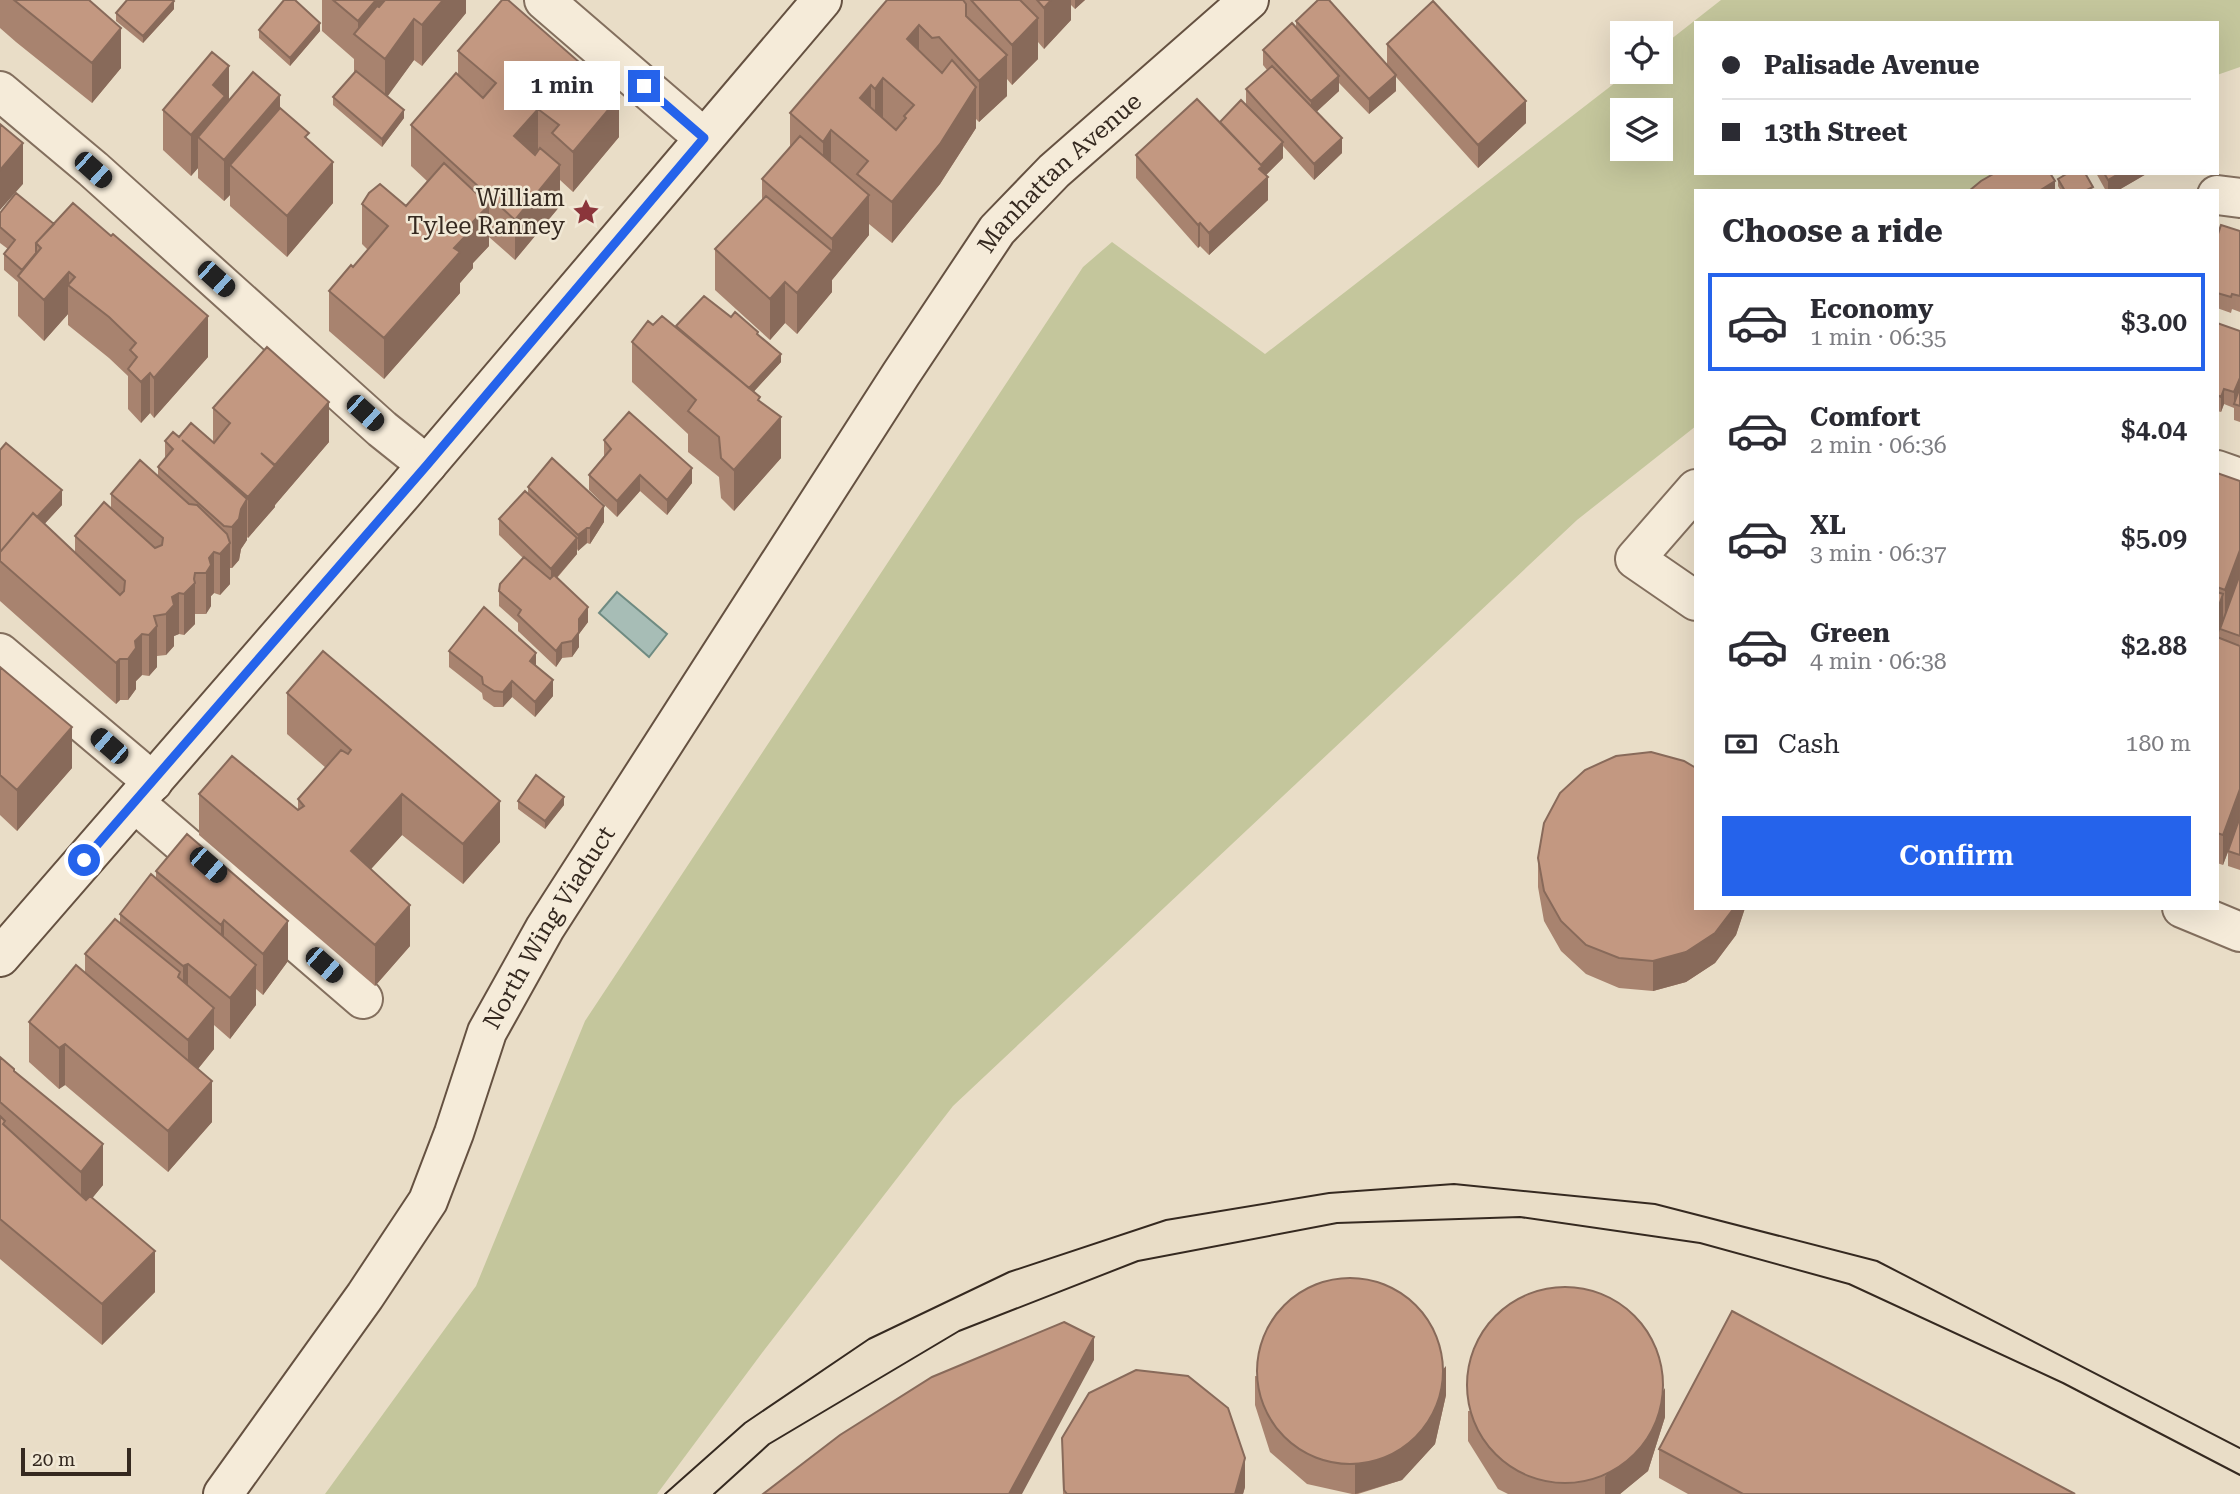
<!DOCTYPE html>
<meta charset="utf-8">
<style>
:root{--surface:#fff;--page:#f2f2f3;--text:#2b2b33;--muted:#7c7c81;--line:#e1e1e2;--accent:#2563eb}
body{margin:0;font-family:"Roboto Serif",serif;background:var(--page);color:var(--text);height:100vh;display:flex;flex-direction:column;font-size:26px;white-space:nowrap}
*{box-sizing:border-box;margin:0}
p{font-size:23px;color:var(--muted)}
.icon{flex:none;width:38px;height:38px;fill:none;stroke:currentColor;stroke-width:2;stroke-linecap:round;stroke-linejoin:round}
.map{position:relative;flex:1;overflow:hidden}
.details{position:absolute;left:1694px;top:189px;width:525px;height:721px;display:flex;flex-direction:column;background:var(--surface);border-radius:0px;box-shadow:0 7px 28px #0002}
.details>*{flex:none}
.top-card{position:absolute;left:1694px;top:21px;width:525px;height:154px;border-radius:0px;box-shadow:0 7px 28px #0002;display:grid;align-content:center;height:154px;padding:0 28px;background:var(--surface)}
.controls{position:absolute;left:1610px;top:21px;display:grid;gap:14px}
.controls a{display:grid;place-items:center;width:63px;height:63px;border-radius:0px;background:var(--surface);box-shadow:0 7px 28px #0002;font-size:35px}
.scale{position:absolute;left:21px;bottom:18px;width:110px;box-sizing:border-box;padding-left:7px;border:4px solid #352920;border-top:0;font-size:19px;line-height:24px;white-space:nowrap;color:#352920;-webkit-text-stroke:5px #f1e8d5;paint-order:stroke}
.end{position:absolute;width:32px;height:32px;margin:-16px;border:9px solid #2563eb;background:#fff;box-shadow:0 0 0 4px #fff}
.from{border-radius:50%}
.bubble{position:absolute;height:49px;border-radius:0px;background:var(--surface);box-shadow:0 7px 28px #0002;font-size:23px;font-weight:600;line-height:49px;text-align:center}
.car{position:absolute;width:21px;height:42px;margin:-21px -10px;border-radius:9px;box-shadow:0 0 5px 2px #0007;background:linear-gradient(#222 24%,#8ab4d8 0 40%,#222 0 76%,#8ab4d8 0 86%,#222 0)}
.top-card b{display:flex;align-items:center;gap:24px;height:66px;font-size:26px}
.top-card b+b{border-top:2px solid var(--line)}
.top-card i{width:18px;height:18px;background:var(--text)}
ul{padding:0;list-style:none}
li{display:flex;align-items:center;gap:21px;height:98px;margin:0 14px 10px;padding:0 14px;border:4px solid transparent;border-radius:0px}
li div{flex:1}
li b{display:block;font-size:26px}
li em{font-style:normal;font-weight:600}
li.current{border-color:var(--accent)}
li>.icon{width:63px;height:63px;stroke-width:1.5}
h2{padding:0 28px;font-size:32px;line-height:84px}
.pay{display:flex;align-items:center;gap:18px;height:77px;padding:0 28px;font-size:26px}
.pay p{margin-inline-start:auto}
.button{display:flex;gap:14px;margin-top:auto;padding:14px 28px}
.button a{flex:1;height:80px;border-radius:0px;background:var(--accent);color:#fff;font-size:28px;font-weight:600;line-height:80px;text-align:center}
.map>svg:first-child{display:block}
</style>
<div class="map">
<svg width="2240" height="1494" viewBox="0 0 2240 1494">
<rect width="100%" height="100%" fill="#e9ddc7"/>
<path fill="#c4c69c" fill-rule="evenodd" d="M1721,0H2240V67L2217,75V23H1696V173H2014L1992,191H1696V426L1577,520L953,1106L765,1349L657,1494H325L476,1286L585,1021L1083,267L1112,242L1265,354L1629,72H1661V47ZM1622,110H1661V149H1622Z"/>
<path fill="#a7bdb6" stroke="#6f8b82" stroke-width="2" d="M617,592L667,634L649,657L599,613Z"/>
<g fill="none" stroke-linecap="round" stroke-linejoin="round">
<defs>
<path id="minor" d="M544,0L704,138
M0,91L93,169L382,429L427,465
M2217,195L2240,198
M2217,470L2240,478
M1696,489L1635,559L1696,601
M0,653L153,782
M135,803L363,999
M2182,908L2240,932"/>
<g id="secondary">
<path d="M0,957L403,493L822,0"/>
<path id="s1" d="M223,1494L365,1296L428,1201L454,1133L487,1032L545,928L901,374L997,230L1054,171L1249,0"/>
</g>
</defs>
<use href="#minor" stroke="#836f5e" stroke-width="42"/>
<use href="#secondary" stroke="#655141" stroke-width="42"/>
<use href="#minor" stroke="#f5ebd9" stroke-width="38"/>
<use href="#secondary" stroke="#f5ebd9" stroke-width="38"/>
<path stroke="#352920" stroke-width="2" d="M665,1494L745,1423L869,1339L1009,1272L1166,1220L1329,1193L1454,1184L1655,1204L1877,1261L2240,1448
M714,1494L769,1444L959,1331L1138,1261L1337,1223L1520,1217L1700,1243L1849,1284L2063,1383L2240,1475"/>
</g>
<path fill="#a8836f" d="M0,0H89L121,68L92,103L16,42L0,28Z
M322,0H466V13L422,66L414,60L387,96L404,118L382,147L333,105V97L354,74V59L322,31Z
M887,0H1085L1075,9L1071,5V20L1044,49L1038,42V59L1012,85L1007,79V96L979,122L976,119V128L940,184L892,243L869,224V235L832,280V279V292L797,334L785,323L770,340L715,290V249L762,201V179L790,147V113Z
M174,9L143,43L116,21V13Z
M1296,21L1387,65V44L1526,123L1478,168L1396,77V91L1369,114L1339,83V91L1316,112L1342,153L1314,180L1283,146V158L1266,175L1268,200L1209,255L1200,246L1198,248L1136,178V155L1220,122L1246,104V89L1267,70L1263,65V50L1296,27Z
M259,30L320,31L290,66L259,38Z
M458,51L619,137L573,192L560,180V206L515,260L489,237V246L473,263V268L460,283V293L384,379L329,331V291L353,267L368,250L362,244V204L406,206L427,181L411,166V125L458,74Z
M280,109L309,141L333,203L287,257L230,206V195L224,201L198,178V168L191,176L163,150V110Z
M2096,173H2148L2117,191H2106Z
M2058,179L2093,191H2061L2058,186Z
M0,213L208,357L154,418L150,413L141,423L128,409V376L109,358L68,325V314L44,341L18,316V282L4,270V254L8,249L0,243Z
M2240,231V312L2232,309L2231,313L2217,308V232Z
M731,317L758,336L781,362L753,392L760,402L781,458L734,511L721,498L719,477L688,452V434L632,382V342L653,325L676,328V326Z
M2217,323L2240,331V422L2234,420V408L2224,404L2221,412L2217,411Z
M213,408L329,442L275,505V507L248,538L247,537V540L241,549L239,560L232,568H230V584L220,595L214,593L211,596V606L206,614H195V624L184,635L179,634L174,636V646L166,655L157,656V667L149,676L142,675L136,681V689L128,700H120L116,704L0,601V450L62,505L44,524L75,552V536L111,508V494L158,476V467L165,459V441L179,437L213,443Z
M604,440L692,483L667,515L640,491L617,517L589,490V475L604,456Z
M2217,473L2240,481V870L2228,866V852L2223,865L2217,863Z
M528,487L604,522L590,544L587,543L578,551L577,549V554L557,578L588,622L579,634V647L572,657L562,658L556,667L518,631V623L499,606V591L523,558L499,535V519L528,494Z
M1696,543V562H1694V546Z
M449,651L536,666L553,696L535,717L512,697L503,707H494L483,699L482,693L449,667Z
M0,667L72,768L17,831L0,815Z
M287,693L500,842L463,884L402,835L371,869L410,946L375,986L199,835V794L298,809V799L326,768L287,734Z
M518,801L564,805L545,829L518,809Z
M1538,858L1696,908H1745L1736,935L1715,963L1686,982L1653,991L1619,988L1586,974L1561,951L1544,921L1538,887Z
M156,871L288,961L263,995L256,989V1005L230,1039L214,1025V1049L198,1069L212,1122L168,1172L65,1085L59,1089L29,1062V1022L85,972V954L120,923V914L156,878Z
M0,1057L14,1071L103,1185L92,1198L155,1292L102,1345L0,1259Z
M1255,1376L1446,1395L1435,1444L1402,1480L1358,1494H1352L1307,1484L1270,1452L1255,1405Z
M1468,1411L1665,1417L1648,1471L1620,1494H1508L1498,1489L1468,1441Z
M1062,1438L1245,1487L1243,1494H1063Z
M1659,1449L2075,1494H1688L1659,1478Z"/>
<path fill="#886a5a" d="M376,0H405L358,38V21Z
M443,0H466V13L422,66V25Z
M1051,0H1071V20L1044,49V8Z
M1075,0H1085L1075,9Z
M174,1V9L143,43V36Z
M1038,18V59L1012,85V45Z
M414,19V60L385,100V59Z
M320,23V31L290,66V58Z
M919,25V65L907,39Z
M121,28V68L92,103V63Z
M1007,55V96L979,122V81Z
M229,66V106L198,137V168L191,176V135L213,85Z
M1396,75V91L1369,114V99Z
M1339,76V91L1311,117V101Z
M883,78V119L875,130V89Z
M871,85V126L860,98Z
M976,87V128L940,184L892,243V202Z
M280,95V135L230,165V195L224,201V160Z
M619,97V137L573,192V152Z
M1526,101V123L1478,168V145Z
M538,109V150L514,177V136Z
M404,110V118L382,147V139Z
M831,130V171L823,183V142Z
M1342,138V153L1314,180V164Z
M1283,142V158L1262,179L1268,177V200L1209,255V233L1259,167Z
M23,143V184L0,210V170Z
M333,162V203L287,257V216Z
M560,165V206L515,260V220Z
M2120,173H2148L2117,191H2108V180Z
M2055,181V191H2039Z
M869,195V235L832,280V239Z
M489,205V246L473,263V268L460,283V293L384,379V338L454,248L470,225Z
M1200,223V246L1198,248V225Z
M832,251V292L797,334V293Z
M69,272V286L68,285V314L44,341V300Z
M785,282V323L770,340V299Z
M208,316V357L154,418V378Z
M781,354V362L749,397V389Z
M150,373V413L141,423V382Z
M2240,378V393L2234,404V392Z
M2224,389V404L2221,412V397Z
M329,402V442L275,505V465Z
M781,417V458L734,511V470Z
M275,466V507L248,538V497Z
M692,468V483L667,515V500Z
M640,475V491L617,517V501Z
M62,490V505L6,566L1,555Z
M247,499V540L241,549L239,560L232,568V527Z
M604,506V522L590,544V528Z
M587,528V543L578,551V535Z
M577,538V554L551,584V569Z
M230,543V584L220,595V554Z
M2240,550V580L2225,620V590Z
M214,552V593L211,596V606L206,614V573L209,558Z
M195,573V624L184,635V594Z
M179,593V634L174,636V646L166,655V614L172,597Z
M2223,594V624L2220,629L2217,640V611Z
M588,607V622L579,634V647L572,657V641L579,619Z
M157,626V667L149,676V635Z
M142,634V675L136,681V689L128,700V659L135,641Z
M562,643V658L556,667V651Z
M536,653V669L530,661Z
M120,659V700L116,704V663Z
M553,680V696L535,717V702Z
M512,681V697L503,707V692Z
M72,727V768L17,831V790Z
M2240,789V819L2223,865V835Z
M402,794V835L351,891V851Z
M564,797V805L545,829V821Z
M500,801V842L463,884V844Z
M410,905V946L375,986V945Z
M1734,908H1745L1736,935L1715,963L1686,982L1653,991V961Z
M224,920V961L221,965V925Z
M288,921V961L263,995V954Z
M188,964V1004L183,1007V966Z
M256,965V1005L230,1039V998Z
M214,1008V1049L188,1081V1040Z
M65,1044V1085L59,1089V1048Z
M212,1081V1122L168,1172V1131Z
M103,1144V1185L81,1212V1172Z
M155,1251V1292L102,1345V1304Z
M1094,1337V1360L1022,1494H1009Z
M1446,1366V1395L1435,1444L1402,1480L1355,1494V1465Z
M1665,1388V1417L1648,1471L1620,1494H1605V1477Z
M1245,1458V1487L1243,1494H1235Z"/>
<path fill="#c39881" stroke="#886a5a" stroke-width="2" fill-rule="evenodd" d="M14,0H89L121,28L92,63Z
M127,0H173L174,1L143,36L116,13Z
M284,0H295L320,23L290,58L259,30Z
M333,0H376L358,21Z
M385,0H443L422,25L414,19L385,59L354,34L377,6L379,7Z
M502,0H508L619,97L573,152L552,133L559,125L538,109L514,136L535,155L540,148L560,165L515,220L411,125L456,73L483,98L496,83L458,51Z
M887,0H963L966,4V16L1007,55L979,81L939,37L932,38L919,25L907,39L942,73L952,60L976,87L940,144L892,202L857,174L868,161L831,130L823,142L790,113ZM883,78L914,105L904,116L906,118L896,130L860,98L871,85L875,89Z
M971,0H1020L1038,18L1012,45Z
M1037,0H1051L1044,8Z
M1318,0H1329L1396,75L1369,99L1296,21Z
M1433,1L1526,101L1478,145L1387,44Z
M1292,23L1339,76L1311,101L1263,50Z
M212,52L229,66L213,85L225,96L191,135L163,110Z
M1272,66L1342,138L1314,164L1246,89Z
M356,71L404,110L382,139L333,97Z
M253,72L280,95L224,160L198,137Z
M1197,99L1262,166L1259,169L1268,177L1209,233L1200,223L1198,225L1136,155Z
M1241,100L1283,142L1261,165L1220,122Z
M280,108L309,133L305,137L333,162L287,216L230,165Z
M0,124L23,143L0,170Z
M800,136L869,195L832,239L762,179Z
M444,163L489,205L470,225L473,228L454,248L460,252L384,338L329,291L351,265L353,267L388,226L362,204L369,193L380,184L406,206Z
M1995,173H2050L2055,181L2039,191H1969L1981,181Z
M2068,173H2085L2093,187L2085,191H2065L2058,179Z
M2104,173H2120L2108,180Z
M16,193L54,224L36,243V253L22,270L4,254L15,240L0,227V213Z
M766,196L832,251L797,293L785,282L770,299L715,249Z
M73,203L111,236L113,234L208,316L154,378L150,373L141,382L128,369L137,357L130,350L136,343L109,317L68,285L75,277L69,272L44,300L18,276L41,248L36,243Z
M2221,225L2240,231V296L2232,294L2231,297L2217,293V237Z
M704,296L731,317L735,312L758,332L757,334L781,354L749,388L676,326Z
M662,316L760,397L758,400L781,417L734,470L721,458L719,437L688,411L696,400L632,342L648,321L653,325Z
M2217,323L2240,331V378L2234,392L2224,389L2221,397L2217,395Z
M267,347L329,402L275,465L261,453L275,466L248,497L182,440L247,499L241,509L239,519L232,527L224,526L158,467L173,449L165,441L173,432L179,437L191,423L214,443L230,423L213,408Z
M2240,387V406L2234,404Z
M629,412L692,468L667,500L640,475L617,501L589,475L611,449L604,440Z
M6,443L62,490L37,517L33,513L0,552V450Z
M552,458L604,506L590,528H587L578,535L528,487Z
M140,460L189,504L197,505L227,534L230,543L220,554L214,552L209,558L211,565L206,573H195L194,579L195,583L184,594L179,593L172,597L174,605L166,614L154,616L157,626L149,635L142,634L135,641L136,648L128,659H120L116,663L0,561V552L33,513L120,595L124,591L125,581L75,536L104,502L155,548L162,545L163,538L111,494Z
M2217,473L2240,481V550L2225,590L2217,587Z
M525,491L577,538L551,569L499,519Z
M524,557L550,579L554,575L588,607L579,619V632L572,641L562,643L556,651L518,615L521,610L499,591L500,584Z
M2240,574V636L2220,629Z
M2217,592L2223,594L2217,611Z
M484,607L536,653L530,661L553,680L535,702L512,681L503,692L494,691L483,684L482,677L449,651Z
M2217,637L2240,646V789L2223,835L2217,833Z
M323,651L500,801L463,844L402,794L351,851L410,905L375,945L199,794L232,756L298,810L304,806L298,799L341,750L348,754L351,750L287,693Z
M0,667L72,727L17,790L0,775Z
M1651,752L1684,761L1696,768V908H1734L1715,933L1686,952L1653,961L1619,958L1586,945L1561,921L1544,891L1538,858L1544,823L1560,793L1585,770L1616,756Z
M536,775L564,797L545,821L518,801Z
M2240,817V855L2228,851Z
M187,834L288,921L263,954L224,920L221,925L156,871Z
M151,874L256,965L230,998L188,964L183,966L120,914Z
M115,919L180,972L178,977L214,1008L188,1040L85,954Z
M76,965L212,1081L168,1131L65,1044L59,1048L29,1022Z
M0,1057L14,1069V1071L103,1144L81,1172L0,1102Z
M0,1116L5,1121L3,1124L86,1200L90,1196L155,1251L102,1304L0,1219Z
M1257 1371a93 93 0 1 1 186 0a93 93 0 1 1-186 0Z
M1467 1385a98 98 0 1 1 196 0a98 98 0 1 1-196 0Z
M1732,1311L2075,1494H1743L1659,1449Z
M1064,1322L1094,1337L1009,1494H763L840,1435L932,1377Z
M1136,1370L1188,1376L1228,1408L1245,1458L1235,1494H1067L1064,1490L1062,1438L1089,1393Z"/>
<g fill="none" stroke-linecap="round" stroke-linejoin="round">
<path stroke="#2563eb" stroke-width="9" d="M84,860L427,465L704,138L644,86"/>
</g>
<defs>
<symbol id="sight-bare" viewBox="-9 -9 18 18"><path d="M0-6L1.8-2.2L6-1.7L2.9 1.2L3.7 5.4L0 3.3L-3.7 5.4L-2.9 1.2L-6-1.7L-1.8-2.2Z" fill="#8b353b" stroke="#f1e8d5" stroke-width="2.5" paint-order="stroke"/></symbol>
</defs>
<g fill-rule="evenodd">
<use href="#sight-bare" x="567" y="193" width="38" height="38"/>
</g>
<g text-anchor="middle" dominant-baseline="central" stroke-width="5" stroke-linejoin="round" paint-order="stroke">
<g font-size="24" fill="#352920" stroke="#f1e8d5">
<text stroke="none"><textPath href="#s1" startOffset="1572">Manhattan Avenue</textPath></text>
<text stroke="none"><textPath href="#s1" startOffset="658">North Wing Viaduct</textPath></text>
</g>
<g font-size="24" fill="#352920" stroke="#f1e8d5" text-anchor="end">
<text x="565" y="198">William<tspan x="565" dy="28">Tylee Ranney</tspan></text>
</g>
</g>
</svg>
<div class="controls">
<a><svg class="icon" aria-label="locate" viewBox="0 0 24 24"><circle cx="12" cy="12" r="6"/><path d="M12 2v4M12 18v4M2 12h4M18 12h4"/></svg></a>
<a><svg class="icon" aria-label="layers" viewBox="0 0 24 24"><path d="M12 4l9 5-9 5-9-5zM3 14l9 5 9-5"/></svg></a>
</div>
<div class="scale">20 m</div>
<i class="end from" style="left:84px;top:860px"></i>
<i class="end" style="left:644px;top:86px"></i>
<div class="bubble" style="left:504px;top:61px;width:116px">1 min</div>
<i class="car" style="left:93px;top:170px;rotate:132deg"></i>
<i class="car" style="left:216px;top:279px;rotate:132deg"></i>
<i class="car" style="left:365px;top:413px;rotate:132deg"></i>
<i class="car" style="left:109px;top:746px;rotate:311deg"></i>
<i class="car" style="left:208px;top:865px;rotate:131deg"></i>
<i class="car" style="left:324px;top:965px;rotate:131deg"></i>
<div class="top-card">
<b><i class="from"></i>Palisade Avenue</b>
<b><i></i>13th Street</b>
</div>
<section class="details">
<h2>Choose a ride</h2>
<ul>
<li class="current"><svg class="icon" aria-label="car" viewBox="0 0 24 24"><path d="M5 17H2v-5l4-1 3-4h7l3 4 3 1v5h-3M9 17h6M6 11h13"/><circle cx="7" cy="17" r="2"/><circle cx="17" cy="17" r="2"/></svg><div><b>Economy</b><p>1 min · 06:35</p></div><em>$3.00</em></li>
<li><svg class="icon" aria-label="car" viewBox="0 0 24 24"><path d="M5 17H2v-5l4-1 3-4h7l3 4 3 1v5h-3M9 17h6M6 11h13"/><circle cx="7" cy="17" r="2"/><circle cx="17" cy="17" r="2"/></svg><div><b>Comfort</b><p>2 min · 06:36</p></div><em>$4.04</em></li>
<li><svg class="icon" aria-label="car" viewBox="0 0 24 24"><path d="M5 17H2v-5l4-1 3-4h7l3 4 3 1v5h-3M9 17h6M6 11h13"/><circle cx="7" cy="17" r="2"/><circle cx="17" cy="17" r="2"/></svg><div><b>XL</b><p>3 min · 06:37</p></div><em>$5.09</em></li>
<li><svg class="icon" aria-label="car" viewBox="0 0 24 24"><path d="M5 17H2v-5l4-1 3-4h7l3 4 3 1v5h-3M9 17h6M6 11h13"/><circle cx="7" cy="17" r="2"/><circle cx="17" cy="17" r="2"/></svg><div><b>Green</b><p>4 min · 06:38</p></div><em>$2.88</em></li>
</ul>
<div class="pay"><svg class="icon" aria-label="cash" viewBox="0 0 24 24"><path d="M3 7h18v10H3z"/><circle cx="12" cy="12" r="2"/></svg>Cash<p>180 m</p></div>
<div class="button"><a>Confirm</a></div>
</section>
</div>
